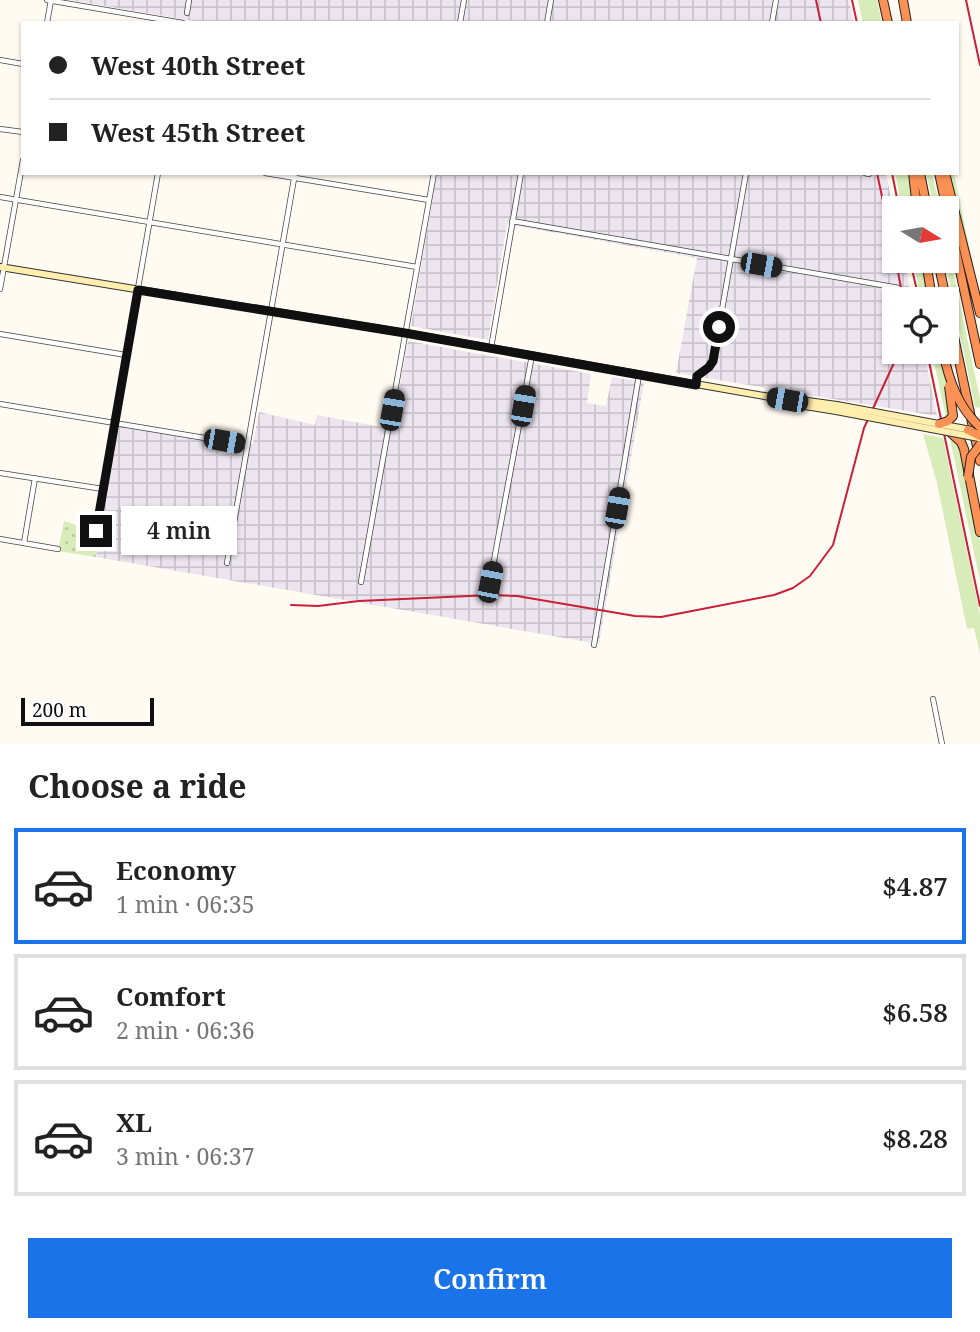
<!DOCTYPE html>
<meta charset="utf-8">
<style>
:root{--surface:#fff;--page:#f6f6f6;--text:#222;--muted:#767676;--line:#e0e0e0;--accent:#1a73e8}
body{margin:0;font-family:"Noto Serif",serif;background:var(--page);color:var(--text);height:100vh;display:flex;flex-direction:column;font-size:26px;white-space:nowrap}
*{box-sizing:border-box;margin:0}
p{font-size:23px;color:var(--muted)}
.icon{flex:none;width:38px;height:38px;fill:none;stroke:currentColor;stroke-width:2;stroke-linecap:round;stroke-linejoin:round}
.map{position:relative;height:744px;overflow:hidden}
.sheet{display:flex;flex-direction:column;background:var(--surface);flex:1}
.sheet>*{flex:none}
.guide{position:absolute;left:21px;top:21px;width:938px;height:154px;border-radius:0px;box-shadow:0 2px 5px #0004;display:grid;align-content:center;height:154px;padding:0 28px;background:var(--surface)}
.needle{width:46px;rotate:101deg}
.controls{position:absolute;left:882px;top:196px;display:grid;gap:14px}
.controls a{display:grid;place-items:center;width:77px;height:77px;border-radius:0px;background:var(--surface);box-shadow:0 2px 5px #0004;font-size:35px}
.scale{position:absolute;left:21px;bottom:18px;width:133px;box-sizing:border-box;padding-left:7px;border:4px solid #101010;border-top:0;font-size:19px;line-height:24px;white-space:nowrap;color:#101010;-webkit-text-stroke:5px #fff;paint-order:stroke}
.end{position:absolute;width:32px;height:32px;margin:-16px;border:9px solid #101010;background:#fff;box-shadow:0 0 0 4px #fff}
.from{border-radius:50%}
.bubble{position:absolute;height:49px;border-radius:0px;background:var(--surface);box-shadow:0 2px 5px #0004;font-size:23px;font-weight:600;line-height:49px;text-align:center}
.car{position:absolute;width:21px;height:42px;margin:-21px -10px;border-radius:9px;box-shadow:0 0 5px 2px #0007;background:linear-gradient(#222 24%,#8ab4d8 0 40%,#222 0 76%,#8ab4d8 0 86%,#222 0)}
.guide b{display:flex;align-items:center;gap:24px;height:66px;font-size:26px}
.guide b+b{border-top:2px solid var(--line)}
.guide i{width:18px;height:18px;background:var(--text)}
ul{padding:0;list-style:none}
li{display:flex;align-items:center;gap:21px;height:116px;margin:0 14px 10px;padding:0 14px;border:4px solid var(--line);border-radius:0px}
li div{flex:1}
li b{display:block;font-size:26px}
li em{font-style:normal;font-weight:600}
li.on{border-color:var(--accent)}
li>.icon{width:63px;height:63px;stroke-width:1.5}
h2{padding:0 28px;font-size:32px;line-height:84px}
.button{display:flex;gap:14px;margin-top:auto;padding:14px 28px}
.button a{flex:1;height:80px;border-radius:0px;background:var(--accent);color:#fff;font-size:28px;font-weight:600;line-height:80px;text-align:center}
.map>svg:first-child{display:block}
</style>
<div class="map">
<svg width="980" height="744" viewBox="0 0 980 744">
<defs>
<pattern id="industrial-grid" width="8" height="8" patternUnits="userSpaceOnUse" patternTransform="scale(1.75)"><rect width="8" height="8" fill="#ece4ee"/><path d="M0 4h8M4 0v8" fill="none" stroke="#c9c3cb"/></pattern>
<pattern id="park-dots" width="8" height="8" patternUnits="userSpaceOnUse" patternTransform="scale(1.75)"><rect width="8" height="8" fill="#d8ecb9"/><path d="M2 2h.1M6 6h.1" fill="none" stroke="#b8c99e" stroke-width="1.8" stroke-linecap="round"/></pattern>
</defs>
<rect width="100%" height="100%" fill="#fffbf2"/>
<path fill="url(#industrial-grid)" d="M70,0H849L854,23H206Z
M437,173H886L894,213V261H904L912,299H894V352H924L937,416L676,373L697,258L507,224L488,340L411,326Z
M408,341L591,374L587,403L606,406L612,377L644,382L599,644L96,557L120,422L253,444L259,412L315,425L317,415L392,429Z"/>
<path fill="#d8ecb9" d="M858,0H877L882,23H863Z
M895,173H909L915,208H902Z
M926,173H932L940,208H934Z
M949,173H954L980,299Z
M947,242L980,399V408L975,407L945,261H947Z
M913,261H922L929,299H921Z
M932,352H940L952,411L946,418Z
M923,434L943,438L980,614V654L974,628L967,629L937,483Z
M950,439L958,444L980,542V581Z"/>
<path fill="url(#park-dots)" d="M64,521C77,524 87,532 100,534L96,557L58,551Z"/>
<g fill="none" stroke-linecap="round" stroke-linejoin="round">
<defs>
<path id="street" d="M47,0L183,23
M187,13L189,0
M47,23L51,0
M460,23L464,0
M547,23L551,0
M772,23L776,0
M0,60L23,64
M0,129L23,132
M265,173L429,200
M865,173L869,174
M0,197L417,267
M512,221L899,288
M0,289L23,160
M0,334L126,355
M491,348L521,173
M696,385L697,376L709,367L713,361L746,173
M0,404L247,445
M0,473L103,489
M96,531L158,173
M0,539L58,549
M24,543L35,478
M227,563L295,173
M361,582L434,173
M490,582L532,355
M594,645L639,375
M933,699L942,744"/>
<path id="secondary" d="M0,267L405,333L787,400L793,404L836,411
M787,400L793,399L837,405"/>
<path id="highway" d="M883,0L888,23
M903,0L907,23
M913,173L917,208
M920,173L927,208
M939,173L980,364
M945,173L980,313
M926,261L932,299
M938,261L946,299
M947,303L980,461
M950,432L961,442L964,449L980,532"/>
</defs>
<use href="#street" stroke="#434343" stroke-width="6"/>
<use href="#secondary" stroke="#323232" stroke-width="8"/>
<use href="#highway" stroke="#212121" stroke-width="10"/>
<use href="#street" stroke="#fff" stroke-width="4.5"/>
<use href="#secondary" stroke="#ffeead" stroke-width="6"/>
<use href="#highway" stroke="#fb9154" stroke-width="8"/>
<path stroke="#c91f37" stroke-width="2" d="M816,0L821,23
M852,0L857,23
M966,0L980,65
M877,173L894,253
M892,173L899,208
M896,261L903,299
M910,261L919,299
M927,352L980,606
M291,605L318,606L359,601L491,595L517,596L635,616L661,617L774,595L793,588L810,576L833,545L864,428L899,352"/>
<defs>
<path id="secondary-bridge" d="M837,405L971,430
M836,411L979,438"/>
<path id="highway-bridge" d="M943,352C949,380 958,407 980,427
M939,424L948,421L953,416L949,386
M968,430L980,436
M968,477L971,457L980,445"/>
</defs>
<use href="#secondary-bridge" stroke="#323232" stroke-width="8" stroke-linecap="butt"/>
<use href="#highway-bridge" stroke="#212121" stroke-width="10" stroke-linecap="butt"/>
<use href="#secondary-bridge" stroke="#ffeead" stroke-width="6"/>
<use href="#highway-bridge" stroke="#fb9154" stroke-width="8"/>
</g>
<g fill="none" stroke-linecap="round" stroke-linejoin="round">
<path stroke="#101010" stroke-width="9" d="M96,531L138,290L405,333L696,385L697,376L709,367L713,361L719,327"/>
</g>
</svg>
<div class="controls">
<a><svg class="needle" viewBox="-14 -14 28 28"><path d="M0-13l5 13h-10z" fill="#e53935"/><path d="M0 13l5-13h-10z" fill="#767676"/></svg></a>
<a><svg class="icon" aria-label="locate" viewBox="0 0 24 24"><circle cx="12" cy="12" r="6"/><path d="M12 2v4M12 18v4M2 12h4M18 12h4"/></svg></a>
</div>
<div class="scale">200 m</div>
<i class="end from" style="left:719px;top:327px"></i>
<i class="end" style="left:96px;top:531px"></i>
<div class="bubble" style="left:121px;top:506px;width:116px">4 min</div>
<i class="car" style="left:761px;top:265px;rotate:100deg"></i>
<i class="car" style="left:787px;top:400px;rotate:280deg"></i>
<i class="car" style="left:523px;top:406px;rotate:10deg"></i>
<i class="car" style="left:392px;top:410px;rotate:10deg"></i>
<i class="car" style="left:224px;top:441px;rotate:100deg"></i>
<i class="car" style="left:617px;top:508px;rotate:10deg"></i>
<i class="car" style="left:490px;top:582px;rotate:11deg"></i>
<div class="guide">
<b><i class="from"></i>West 40th Street</b>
<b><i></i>West 45th Street</b>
</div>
</div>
<section class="sheet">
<h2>Choose a ride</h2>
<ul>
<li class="on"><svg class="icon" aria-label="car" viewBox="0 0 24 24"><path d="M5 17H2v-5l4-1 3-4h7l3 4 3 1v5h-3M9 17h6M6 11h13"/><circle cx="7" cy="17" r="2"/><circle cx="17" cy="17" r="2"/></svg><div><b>Economy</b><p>1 min · 06:35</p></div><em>$4.87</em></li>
<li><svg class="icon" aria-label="car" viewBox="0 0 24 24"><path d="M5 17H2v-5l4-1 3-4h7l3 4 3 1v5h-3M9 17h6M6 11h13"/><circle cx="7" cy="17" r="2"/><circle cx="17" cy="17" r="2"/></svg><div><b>Comfort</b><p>2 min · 06:36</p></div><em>$6.58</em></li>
<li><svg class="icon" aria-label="car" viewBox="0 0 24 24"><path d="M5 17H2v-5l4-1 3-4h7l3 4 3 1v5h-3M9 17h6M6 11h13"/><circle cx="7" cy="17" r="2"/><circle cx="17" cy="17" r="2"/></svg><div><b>XL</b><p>3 min · 06:37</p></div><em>$8.28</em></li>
</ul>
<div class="button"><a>Confirm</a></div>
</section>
